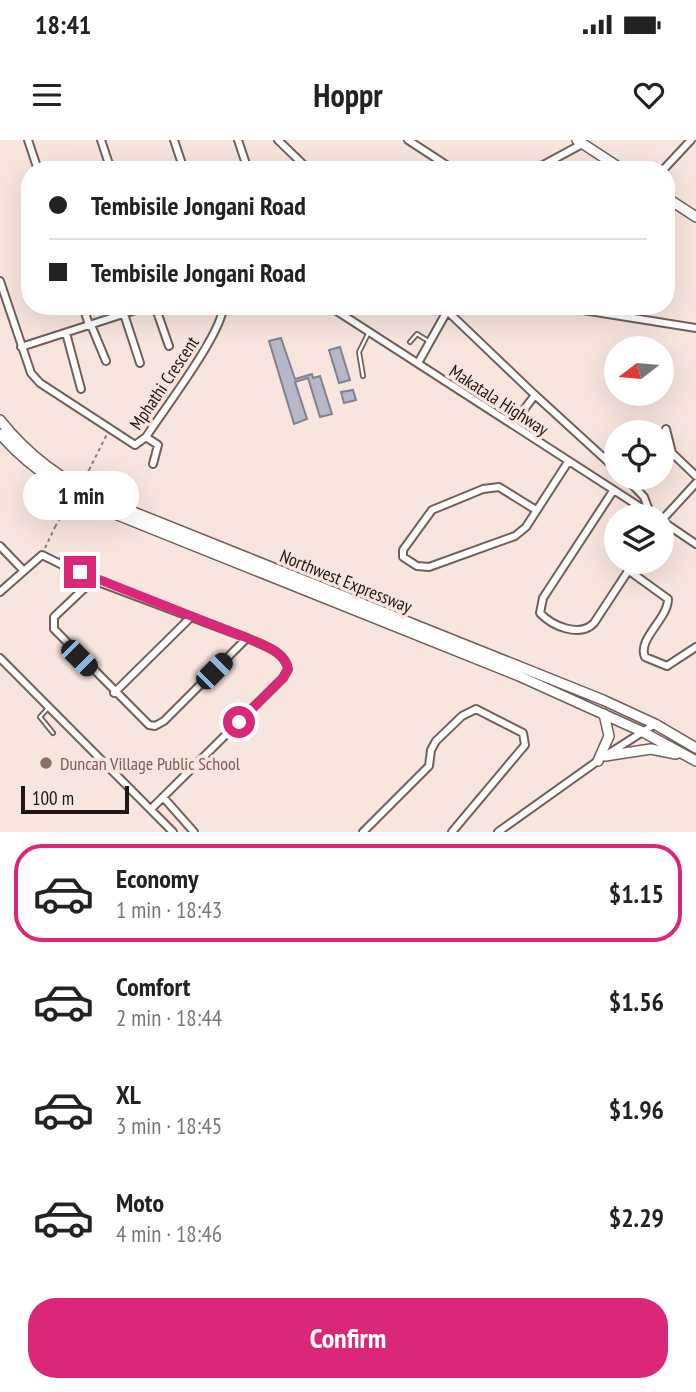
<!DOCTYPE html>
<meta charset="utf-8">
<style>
:root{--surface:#fff;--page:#f2f2f2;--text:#222;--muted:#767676;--line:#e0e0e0;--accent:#db2777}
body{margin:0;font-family:"PT Sans Narrow",sans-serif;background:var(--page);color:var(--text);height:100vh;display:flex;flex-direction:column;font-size:26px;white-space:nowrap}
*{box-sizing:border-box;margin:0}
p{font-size:23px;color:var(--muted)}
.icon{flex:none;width:38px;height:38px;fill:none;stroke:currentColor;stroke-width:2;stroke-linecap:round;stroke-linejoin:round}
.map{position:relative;height:692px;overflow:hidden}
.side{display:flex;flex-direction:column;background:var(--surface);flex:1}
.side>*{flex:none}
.banner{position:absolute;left:21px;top:21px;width:654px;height:154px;border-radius:28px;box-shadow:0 7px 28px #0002;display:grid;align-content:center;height:154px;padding:0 28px;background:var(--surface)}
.needle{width:46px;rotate:254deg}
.tools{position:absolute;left:604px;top:196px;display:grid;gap:14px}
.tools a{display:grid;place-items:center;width:70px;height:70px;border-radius:50%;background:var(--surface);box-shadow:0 7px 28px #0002;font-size:35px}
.scale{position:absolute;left:21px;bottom:18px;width:108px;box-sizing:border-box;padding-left:7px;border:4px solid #1d1614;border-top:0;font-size:19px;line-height:24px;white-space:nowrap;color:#1d1614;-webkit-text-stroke:5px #f8e5de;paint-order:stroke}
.end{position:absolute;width:32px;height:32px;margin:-16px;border:9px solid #db2777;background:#fff;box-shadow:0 0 0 4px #fff}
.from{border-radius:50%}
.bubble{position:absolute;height:49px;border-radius:24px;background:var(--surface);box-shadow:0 7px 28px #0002;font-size:23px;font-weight:700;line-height:49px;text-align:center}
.car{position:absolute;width:21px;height:42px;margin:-21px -10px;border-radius:9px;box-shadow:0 0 5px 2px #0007;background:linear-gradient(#222 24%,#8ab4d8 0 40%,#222 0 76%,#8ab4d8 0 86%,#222 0)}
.banner b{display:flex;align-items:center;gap:24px;height:66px;font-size:26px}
.banner b+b{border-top:2px solid var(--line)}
.banner i{width:18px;height:18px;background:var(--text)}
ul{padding:12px 0 0;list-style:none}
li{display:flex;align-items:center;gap:21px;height:98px;margin:0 14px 10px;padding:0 14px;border:4px solid transparent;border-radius:28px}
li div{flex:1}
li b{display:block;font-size:26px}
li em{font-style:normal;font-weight:700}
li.on{border-color:var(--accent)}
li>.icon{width:63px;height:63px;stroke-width:1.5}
.cta{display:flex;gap:14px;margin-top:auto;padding:14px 28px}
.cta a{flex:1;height:80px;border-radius:28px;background:var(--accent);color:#fff;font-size:28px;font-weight:700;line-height:80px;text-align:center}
.status{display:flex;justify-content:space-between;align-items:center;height:49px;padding:0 35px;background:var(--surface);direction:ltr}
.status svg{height:19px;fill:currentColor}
header{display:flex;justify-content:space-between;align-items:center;height:91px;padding:0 28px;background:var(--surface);font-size:32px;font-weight:700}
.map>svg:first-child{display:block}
</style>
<div class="status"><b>18:41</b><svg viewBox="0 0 49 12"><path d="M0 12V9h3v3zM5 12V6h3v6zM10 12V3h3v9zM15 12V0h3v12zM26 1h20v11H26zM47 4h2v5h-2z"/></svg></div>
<header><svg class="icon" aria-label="menu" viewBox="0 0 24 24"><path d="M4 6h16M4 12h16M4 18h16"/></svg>Hoppr<svg class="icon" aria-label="heart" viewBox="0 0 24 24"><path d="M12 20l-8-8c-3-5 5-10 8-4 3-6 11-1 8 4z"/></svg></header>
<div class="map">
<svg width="696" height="692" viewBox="0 0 696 692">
<rect width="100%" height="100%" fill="#f8e5de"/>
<path fill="#b6b7c7" stroke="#818190" stroke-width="2" d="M281,198L295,239L312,234L313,238L320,236L332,274L320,277L308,238L295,242L307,279L294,284L269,201Z
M340,207L350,240L339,243L329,210Z
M353,250L356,260L344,263L341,252Z"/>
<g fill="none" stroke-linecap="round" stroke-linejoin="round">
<defs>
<path id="lane" d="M410,202L417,194L430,202
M363,236L359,212L369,192
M49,567L40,577L53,593"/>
<path id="street" d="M28,0L38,30
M101,0L111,30
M174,0L184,30
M238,0L248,30
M278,0L309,30
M408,0L454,30
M534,30L582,4
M663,30L691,0
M0,141L31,233L40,243L135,305L146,297C162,272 224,191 223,166
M83,166L89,185
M155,166L169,206
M329,166L654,376
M442,166L535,255L513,284
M558,166L696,188
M124,174L140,223
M91,185L106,221
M66,193L81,249
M21,207L148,166
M418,223L450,166
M535,255L616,329
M666,289L672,313L696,336
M146,297L158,305L153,324
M626,338L644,357L650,373
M613,351L543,458L540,473C552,486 580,498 594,483L634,422
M536,370L499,347L483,349L432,370L403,410V417L417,426L429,427L515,396L526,387L568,322
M662,380L696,343
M662,381L696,404
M0,406L23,430
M628,430L668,459C668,479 637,499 645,517L667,526L696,507
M93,440L54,477V489L149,585L155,586L164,581L247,498
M0,452L42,415L93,440L247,498C262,505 285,511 288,529L283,538L151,669
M0,518L173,692
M114,553L190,478
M608,614L655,584
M163,657L194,692
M363,692L429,626L431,610L436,601L462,576L476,569L523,593L525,605L452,692
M498,692L599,620"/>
<path id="secondary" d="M577,0L623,30
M667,58L696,77
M0,280C29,317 64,342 106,361L603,560L655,584L696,608
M0,294C33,332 71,353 115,374L519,536L643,592L696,621
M605,616L651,609L676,614
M598,621L609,596L604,574"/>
</defs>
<use href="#lane" stroke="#6f6059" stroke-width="6"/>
<use href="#street" stroke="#6f6059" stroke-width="10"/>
<use href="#secondary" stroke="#6f6059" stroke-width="12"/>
<path stroke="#897c77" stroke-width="2" stroke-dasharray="3.5 3.5" stroke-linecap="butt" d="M89,330L107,294
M45,408L55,387"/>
<use href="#lane" stroke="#fff" stroke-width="2.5"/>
<use href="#street" stroke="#fff" stroke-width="6"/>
<use href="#secondary" stroke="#fff" stroke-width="9"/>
<path stroke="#897c77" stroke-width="2" stroke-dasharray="3.5 3.5" stroke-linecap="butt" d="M55,387L89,330"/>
</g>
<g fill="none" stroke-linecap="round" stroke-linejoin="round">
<path stroke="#db2777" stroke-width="9" d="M80,432L247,498C262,505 285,511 288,529L283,538L239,582"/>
</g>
<circle fill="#8d6e63" stroke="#f8e5de" stroke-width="2.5" cx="46" cy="623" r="7"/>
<g text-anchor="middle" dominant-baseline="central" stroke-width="7" stroke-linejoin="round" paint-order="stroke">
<g font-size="18" fill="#1d1614" stroke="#f8e5de">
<text transform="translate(164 243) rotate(-56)">Mphathi Crescent</text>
<text transform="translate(499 260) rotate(33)">Makatala Highway</text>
<text transform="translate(346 441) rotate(22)">Northwest Expressway</text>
</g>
<g font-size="18" fill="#785e54" stroke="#f8e5de" text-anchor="start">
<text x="60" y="623">Duncan Village Public School</text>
</g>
</g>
</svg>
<div class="tools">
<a><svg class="needle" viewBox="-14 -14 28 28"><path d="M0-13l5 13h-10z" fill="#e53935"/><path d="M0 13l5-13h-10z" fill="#767676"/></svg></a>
<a><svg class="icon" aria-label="locate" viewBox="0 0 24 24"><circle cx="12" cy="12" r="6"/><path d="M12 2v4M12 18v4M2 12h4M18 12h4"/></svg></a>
<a><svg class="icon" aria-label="layers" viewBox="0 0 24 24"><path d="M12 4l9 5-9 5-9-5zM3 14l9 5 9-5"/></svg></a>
</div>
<div class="scale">100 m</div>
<i class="end from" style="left:239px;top:582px"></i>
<i class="end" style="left:80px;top:432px"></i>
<div class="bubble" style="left:23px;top:331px;width:116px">1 min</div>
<i class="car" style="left:79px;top:518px;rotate:135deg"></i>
<i class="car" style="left:214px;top:531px;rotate:45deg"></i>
<div class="banner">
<b><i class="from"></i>Tembisile Jongani Road</b>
<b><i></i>Tembisile Jongani Road</b>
</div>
</div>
<section class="side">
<ul>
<li class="on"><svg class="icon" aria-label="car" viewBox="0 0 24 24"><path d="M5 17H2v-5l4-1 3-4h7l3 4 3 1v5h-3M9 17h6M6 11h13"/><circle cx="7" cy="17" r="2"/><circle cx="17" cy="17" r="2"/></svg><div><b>Economy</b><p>1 min · 18:43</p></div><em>$1.15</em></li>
<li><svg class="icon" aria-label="car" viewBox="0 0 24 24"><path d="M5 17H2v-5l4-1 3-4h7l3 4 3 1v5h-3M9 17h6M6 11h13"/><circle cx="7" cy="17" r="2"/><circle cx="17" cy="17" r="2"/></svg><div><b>Comfort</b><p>2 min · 18:44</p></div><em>$1.56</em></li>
<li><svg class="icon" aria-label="car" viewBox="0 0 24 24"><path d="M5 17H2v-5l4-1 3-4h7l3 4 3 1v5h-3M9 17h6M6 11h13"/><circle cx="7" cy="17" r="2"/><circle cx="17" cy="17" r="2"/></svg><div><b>XL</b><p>3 min · 18:45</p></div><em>$1.96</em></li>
<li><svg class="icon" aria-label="car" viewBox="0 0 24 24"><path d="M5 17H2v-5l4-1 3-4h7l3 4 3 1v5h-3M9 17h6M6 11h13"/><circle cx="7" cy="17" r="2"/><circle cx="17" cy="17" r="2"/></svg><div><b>Moto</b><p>4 min · 18:46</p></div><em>$2.29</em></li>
</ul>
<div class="cta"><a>Confirm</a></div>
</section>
